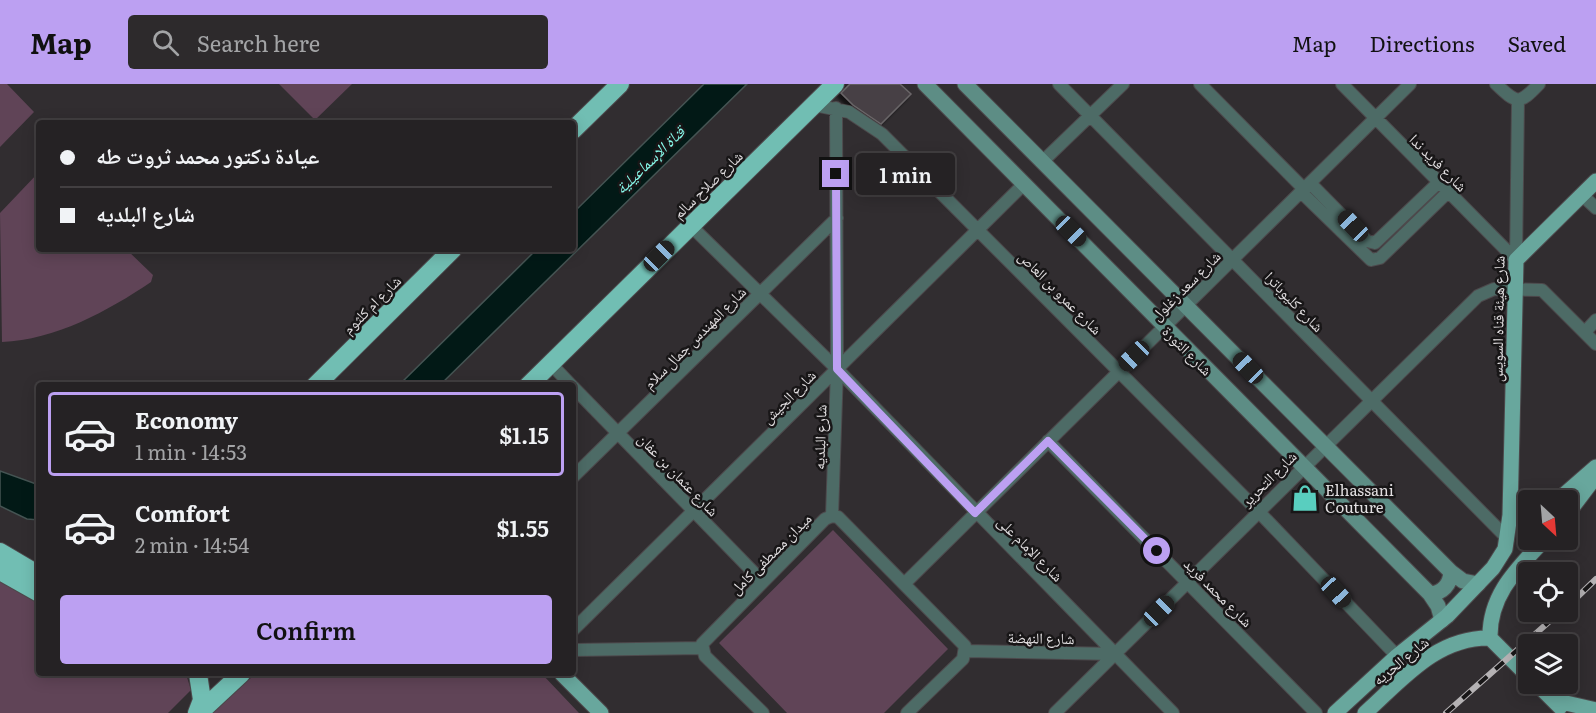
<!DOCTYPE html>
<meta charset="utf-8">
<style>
:root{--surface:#252224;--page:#2d2a2c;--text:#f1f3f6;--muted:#a3a4a6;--line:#423f41;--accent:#bca0f2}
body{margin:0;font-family:Literata,"Noto Naskh Arabic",serif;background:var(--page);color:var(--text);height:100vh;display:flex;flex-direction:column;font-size:22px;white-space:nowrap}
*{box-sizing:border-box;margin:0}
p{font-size:20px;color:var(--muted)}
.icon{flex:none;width:33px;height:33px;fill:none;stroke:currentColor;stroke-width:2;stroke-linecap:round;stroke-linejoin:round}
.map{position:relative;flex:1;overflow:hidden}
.side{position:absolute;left:36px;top:298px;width:540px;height:294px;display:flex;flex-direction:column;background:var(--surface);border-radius:6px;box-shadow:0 3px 15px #0003,0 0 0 2px var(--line)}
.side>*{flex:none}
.top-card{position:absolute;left:36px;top:36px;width:540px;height:132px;border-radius:6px;box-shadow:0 3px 15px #0003,0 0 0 2px var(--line);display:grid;align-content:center;height:132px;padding:0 24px;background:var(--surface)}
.needle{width:39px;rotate:154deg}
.controls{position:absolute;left:1518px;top:406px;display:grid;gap:12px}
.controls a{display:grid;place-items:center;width:60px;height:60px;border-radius:6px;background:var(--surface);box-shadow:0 3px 15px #0003,0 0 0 2px var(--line);font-size:30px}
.end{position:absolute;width:27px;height:27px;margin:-14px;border:8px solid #bca0f2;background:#111;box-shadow:0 0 0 3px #111}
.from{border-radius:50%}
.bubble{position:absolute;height:42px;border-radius:6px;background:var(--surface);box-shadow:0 3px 15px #0003,0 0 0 2px var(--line);font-size:20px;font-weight:600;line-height:42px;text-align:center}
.car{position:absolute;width:18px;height:36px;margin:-18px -9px;border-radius:8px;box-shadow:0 0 4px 2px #0007;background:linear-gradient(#222 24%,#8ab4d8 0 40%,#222 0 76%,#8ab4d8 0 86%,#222 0)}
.top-card b{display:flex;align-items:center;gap:21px;height:57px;font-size:22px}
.top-card b+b{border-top:2px solid var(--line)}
.top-card i{width:15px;height:15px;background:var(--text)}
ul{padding:10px 0 0;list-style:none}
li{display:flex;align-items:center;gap:18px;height:84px;margin:0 12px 9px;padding:0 12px;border:3px solid transparent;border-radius:6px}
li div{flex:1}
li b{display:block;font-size:22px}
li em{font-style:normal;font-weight:600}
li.current{border-color:var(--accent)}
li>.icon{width:54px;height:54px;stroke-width:1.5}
.cta{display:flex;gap:12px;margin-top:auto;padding:12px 24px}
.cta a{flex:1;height:69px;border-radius:6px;background:var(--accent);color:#111;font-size:24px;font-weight:600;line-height:69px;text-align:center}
header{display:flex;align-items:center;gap:36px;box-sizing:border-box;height:84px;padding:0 30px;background:var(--accent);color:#111}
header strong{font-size:28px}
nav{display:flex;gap:33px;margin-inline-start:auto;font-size:21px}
.search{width:420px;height:54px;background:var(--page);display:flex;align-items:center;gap:15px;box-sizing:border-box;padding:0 21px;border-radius:6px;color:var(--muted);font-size:22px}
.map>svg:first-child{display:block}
</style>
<header>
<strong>Map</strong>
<div class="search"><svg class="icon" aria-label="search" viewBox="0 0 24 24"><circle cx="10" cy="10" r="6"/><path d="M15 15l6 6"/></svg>Search here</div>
<nav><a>Map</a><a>Directions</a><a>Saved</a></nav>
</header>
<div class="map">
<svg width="1596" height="629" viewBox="0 0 1596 629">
<defs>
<filter id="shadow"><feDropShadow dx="-3.5" dy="3.5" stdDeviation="1.5" flood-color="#0009"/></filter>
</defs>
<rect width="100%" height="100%" fill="#312d30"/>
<path fill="#604457" d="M0,0H7L34,28L0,63Z
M279,0H352L315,36Z
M39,88V165H126L153,191L151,198C108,227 55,256 2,258L0,129Z
M833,446L948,565L884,629H787L719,559Z
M0,496L39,517V590H186L191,606L168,629H0Z
M255,590H542L579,629H213Z"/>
<path fill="#021916" stroke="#455453" stroke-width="1.5" d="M704,0H747L440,301H399L537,165H573V129Z
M0,387L39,401V436L27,435L0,422Z"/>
<path fill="#464144" stroke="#6a6568" stroke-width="1.5" filter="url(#shadow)" d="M850,0H900L911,10L881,40L853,21L841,9Z"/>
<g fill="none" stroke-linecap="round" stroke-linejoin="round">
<defs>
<path id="street" d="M1059,0L1508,455
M1200,0L1304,105
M1342,0L1516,176
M1496,0C1517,20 1519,21 1539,0
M814,21L849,28L882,50L1259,428L1397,572
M1042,78L1123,0
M1310,99L1367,157L1375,159L1439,98
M1301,108L1371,176L1380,174L1448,108
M1582,111L1596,124
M690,141L837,285L1173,629
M1516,176L1518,16
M1585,248L1596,236
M550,279L572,302
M573,303L763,498
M1048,357L1316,629
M573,393L837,134
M832,432L837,285L836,24
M904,500L1410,0
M573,546L1024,100
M573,566L701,564
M966,567L1115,570
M763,629L705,572L702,560L825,435L832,432L838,433L965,562L963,575L907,629
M1055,629L1478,212L1494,205L1542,206L1596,260"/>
<path id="secondary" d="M925,0L1430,510L1438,522L1442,536
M965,0L1451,488L1463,497L1478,500
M1430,510C1443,509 1450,501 1451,488"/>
<path id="primary" d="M1557,417L1596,383
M1568,429L1596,392
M1510,431L1528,433
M1490,554C1489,511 1517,485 1544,456
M1490,554L1528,592
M562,590L601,629
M1537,600L1560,623
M1553,616L1596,626
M1335,629L1397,572L1447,532L1493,484L1505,465L1510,431L1516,176L1596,97
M1365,629C1402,596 1436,553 1490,554"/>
<path id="highway" d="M573,46L620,0
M315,302L453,165
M528,302L835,0
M0,468L39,491
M0,487L39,509
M197,629L202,616L198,590
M199,629L241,590"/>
</defs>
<use href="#street" stroke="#4d494c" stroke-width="14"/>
<use href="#secondary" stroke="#4d494c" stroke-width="17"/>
<use href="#primary" stroke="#4d494c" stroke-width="17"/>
<use href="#highway" stroke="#4d494c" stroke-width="20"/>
<use href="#street" stroke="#4d6b66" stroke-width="12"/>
<use href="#secondary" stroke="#5d8d85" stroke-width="15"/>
<use href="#primary" stroke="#68a79d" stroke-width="15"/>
<use href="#highway" stroke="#71beb3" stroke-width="18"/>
<defs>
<path id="rail" d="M1568,522L1596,495
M1446,629L1560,528"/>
</defs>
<use href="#rail" stroke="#b5b2b4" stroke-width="6"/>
<use href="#rail" stroke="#181617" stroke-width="4" stroke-dasharray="11" stroke-linecap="butt"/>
</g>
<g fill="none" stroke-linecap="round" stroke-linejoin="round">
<path stroke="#bca0f2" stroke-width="8" d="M836,90L837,285L975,429L1048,357L1157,467"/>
</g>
<defs>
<symbol id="shop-bare" viewBox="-9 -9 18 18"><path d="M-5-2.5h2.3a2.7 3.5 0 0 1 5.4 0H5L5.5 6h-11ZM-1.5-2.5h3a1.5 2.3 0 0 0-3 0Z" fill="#59cebf" stroke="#181617" stroke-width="2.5" paint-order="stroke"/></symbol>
</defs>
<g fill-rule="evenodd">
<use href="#shop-bare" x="1286" y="395" width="38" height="38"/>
</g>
<g text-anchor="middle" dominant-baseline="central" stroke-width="5" stroke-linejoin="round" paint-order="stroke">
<g font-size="15" fill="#e2dfe1" stroke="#181617">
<text transform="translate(1439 78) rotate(45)">شارع فريد ندا</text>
<text transform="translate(707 100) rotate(-44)">شارع صلاح سالم</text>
<text transform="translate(1185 201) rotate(-45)">شارع سعد زغلول</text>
<text transform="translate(1061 208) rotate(45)">شارع عمرو بن العاص</text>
<text transform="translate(1295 217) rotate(46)">شارع كليوباترا</text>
<text transform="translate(371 220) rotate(-45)">شارع ام كلثوم</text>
<text transform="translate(1497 235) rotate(-89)">شارع هيئة قناه السويس</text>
<text transform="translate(694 253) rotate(-45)">شارع المهندس جمال سلام</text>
<text transform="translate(1188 266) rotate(45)">شارع الثورة</text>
<text transform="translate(788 312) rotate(-45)">شارع الجيش</text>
<text transform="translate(819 353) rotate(-88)">شارع البلديه</text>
<text transform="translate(679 390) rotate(46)">شارع عثمان بن عفان</text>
<text transform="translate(1268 394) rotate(-45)">شارع التحرير</text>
<text transform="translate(1031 464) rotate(45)">شارع الإمام على</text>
<text transform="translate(770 469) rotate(-45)">ميدان مصطفى كامل</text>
<text transform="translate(1219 508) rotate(45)">شارع محمد فريد</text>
<text transform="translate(1041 553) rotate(1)">شارع النهضة</text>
<text transform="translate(1400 576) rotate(-39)">شارع الحريه</text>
</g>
<g font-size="15" fill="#e2dfe1" stroke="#181617" text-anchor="start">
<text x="1325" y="405">Elhassani<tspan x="1325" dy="17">Couture</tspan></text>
</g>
<g font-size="16" font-style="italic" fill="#87faeb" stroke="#181617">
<text transform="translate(649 75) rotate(-44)">قناة الإسماعيلية</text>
</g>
</g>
</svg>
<div class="controls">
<a><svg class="needle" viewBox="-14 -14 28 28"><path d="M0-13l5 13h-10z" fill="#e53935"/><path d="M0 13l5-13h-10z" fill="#a3a4a6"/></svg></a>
<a><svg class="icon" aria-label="locate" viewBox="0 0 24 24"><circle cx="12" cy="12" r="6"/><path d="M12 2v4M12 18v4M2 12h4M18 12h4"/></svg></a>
<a><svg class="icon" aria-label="layers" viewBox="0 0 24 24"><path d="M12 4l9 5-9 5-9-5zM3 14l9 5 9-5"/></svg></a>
</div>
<i class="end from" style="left:1157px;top:467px"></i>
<i class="end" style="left:836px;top:90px"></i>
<div class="bubble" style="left:856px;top:69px;width:99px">1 min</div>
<i class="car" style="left:1353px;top:142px;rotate:316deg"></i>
<i class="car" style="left:1071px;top:147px;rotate:135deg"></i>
<i class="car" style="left:659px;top:172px;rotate:45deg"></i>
<i class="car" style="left:1134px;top:272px;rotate:226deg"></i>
<i class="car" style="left:1248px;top:284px;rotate:316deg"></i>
<i class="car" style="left:1336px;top:508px;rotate:137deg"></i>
<i class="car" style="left:1159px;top:527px;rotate:45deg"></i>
<div class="top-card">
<b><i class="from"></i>عيادة دكتور محمد ثروت طه</b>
<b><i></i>شارع البلديه</b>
</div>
<section class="side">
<ul>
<li class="current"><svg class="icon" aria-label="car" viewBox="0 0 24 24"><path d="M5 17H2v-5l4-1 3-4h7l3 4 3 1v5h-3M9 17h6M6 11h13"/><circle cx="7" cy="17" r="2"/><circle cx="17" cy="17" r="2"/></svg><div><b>Economy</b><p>1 min · 14:53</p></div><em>$1.15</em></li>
<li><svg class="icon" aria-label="car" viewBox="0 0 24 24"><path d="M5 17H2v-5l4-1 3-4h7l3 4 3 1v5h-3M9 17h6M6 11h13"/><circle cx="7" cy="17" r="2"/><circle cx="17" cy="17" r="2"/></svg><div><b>Comfort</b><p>2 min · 14:54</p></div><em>$1.55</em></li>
</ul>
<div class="cta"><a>Confirm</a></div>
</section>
</div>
